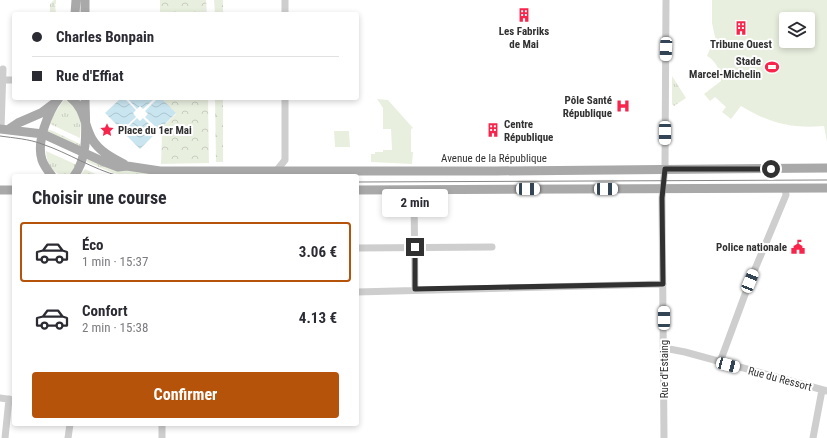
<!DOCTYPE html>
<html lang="fr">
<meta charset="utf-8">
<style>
:root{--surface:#fff;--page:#f7f7f7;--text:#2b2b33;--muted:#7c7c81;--line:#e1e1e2;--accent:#b45309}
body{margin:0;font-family:"Roboto Condensed",sans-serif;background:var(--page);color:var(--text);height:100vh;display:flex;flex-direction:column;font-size:15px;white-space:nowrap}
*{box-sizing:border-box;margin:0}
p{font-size:13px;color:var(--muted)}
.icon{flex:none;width:22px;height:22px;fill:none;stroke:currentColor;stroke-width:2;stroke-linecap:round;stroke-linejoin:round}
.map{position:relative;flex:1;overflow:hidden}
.side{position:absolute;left:12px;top:174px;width:347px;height:252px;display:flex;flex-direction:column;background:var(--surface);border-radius:4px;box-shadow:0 2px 6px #0003}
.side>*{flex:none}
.banner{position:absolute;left:12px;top:12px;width:347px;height:88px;border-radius:4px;box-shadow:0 2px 6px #0003;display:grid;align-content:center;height:88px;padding:0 20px;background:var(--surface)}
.tools{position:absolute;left:779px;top:12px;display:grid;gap:8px}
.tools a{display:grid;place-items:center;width:36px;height:36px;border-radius:4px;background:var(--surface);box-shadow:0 2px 6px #0003;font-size:20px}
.end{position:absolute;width:18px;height:18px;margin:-9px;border:5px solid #313131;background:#fff;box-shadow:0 0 0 2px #fff}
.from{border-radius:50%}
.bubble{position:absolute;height:28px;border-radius:4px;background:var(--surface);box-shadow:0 2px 6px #0003;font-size:13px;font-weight:700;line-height:28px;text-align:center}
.car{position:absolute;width:12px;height:24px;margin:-12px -6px;border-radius:5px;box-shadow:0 0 3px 1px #0007;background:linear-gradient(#fff 24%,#345 0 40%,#fff 0 76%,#345 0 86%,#fff 0)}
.banner b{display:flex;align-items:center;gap:14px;height:38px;font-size:15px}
.banner b+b{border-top:1px solid var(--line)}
.banner i{width:10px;height:10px;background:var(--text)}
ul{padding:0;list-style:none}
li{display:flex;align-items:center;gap:12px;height:60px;margin:0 8px 6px;padding:0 12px;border:2px solid transparent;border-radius:4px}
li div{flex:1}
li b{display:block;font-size:15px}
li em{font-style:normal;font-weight:700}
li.current{border-color:var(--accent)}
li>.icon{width:36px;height:36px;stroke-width:1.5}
h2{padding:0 20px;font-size:18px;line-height:48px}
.button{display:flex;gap:8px;margin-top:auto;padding:8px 20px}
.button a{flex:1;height:46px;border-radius:4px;background:var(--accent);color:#fff;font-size:16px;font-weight:700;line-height:46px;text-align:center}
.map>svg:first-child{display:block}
</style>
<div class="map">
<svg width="827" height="438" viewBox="0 0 827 438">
<defs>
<pattern id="grass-tufts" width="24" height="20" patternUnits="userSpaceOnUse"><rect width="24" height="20" fill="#e9efdf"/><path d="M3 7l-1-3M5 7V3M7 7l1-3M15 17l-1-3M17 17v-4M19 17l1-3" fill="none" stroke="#c8cdc0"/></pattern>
<pattern id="forest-firs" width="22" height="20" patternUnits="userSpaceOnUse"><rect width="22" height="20" fill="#e9efdf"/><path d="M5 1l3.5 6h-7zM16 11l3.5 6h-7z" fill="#c8cdc0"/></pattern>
<pattern id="park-crowns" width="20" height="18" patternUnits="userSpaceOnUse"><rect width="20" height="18" fill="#e9efdf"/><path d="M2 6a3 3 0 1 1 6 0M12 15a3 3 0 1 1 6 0" fill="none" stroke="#c8cdc0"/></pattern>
<pattern id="water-waves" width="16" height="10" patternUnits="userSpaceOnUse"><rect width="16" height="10" fill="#c9e5f0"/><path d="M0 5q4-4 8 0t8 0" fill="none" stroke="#adc5ce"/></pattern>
</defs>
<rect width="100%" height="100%" fill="#fff"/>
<path fill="url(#grass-tufts)" d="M54,0H56V4H55L56,14H50V4Z
M672,76L686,98L674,106L672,104Z
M66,99L71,101L81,120L80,138L48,123L63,101Z
M46,129L53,131L80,144V147L45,133Z
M46,151L77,165L69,175L62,176C50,169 47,165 46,151Z
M88,156L152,173L157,176H128L113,173L87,162Z
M85,169L100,176H80Z"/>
<path fill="url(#forest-firs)" d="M214,0H223V14H215Z
M215,98H223V162H216Z"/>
<path fill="url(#park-crowns)" d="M160,0H206L207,14H160Z
M161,98H208L209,163L161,164L162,133L159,130L176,114Z"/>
<path fill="#e9efdf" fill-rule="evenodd" d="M712,0H827V142L824,126C792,129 769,123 741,106L731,119L722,112L726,107L715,97L710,101L704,94L721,81C722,72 715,60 707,56L715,37L712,23ZM786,19H808V41H786Z
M377,99L388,100L413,128L411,129V152H413L412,164L371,162V154H375V152H383V150H392L391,129H383V108Z
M334,131H349L350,147H335Z"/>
<path fill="url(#water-waves)" d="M121,98H124L136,110L133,113L136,117L122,130L105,113Z
M127,98H155L143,109L140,106L137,109Z
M158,98H161L176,113L159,130L145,117L148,114L145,111Z
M137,118L140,121L143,118L157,132L140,149L123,132Z"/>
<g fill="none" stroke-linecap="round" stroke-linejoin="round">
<path stroke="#cecece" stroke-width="7" d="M285,0V14
M3,80H14
M1,129L3,69
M277,170L285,160V98
M414,190L415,289
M357,248L492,247
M357,292L663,284
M664,348L685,352L827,391
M720,362L750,281L786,195L785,188
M0,398L14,400
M5,438L9,399
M68,438L70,424
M162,438V424
M664,438L662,198L665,166L666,0
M813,438L822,390"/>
<path stroke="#a9a9a9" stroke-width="9" d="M85,0V14
M75,14L76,0
M71,98C85,109 84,125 92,139C99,151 112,158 124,164
M0,129L43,134L102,161L118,167L127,166L160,171H496L827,168
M9,129L18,123L41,113L53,104
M52,176C48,171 44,166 42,160C36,142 48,112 59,98
M74,176C90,155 85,123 85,98
M0,190H14
M357,190L827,188"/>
<path stroke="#868686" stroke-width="1" d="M0,136C14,138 29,139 42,144C69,153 92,169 119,176
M357,182L827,180"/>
</g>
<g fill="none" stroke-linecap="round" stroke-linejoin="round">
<path stroke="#313131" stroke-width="5" d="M415,247V289L663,284L662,198L665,169H771"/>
</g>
<defs>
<symbol id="building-bare" viewBox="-9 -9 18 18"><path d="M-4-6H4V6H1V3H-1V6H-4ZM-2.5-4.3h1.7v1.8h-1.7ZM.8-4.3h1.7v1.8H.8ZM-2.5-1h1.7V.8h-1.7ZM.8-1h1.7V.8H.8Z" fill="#f7254c" stroke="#fff" stroke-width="2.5" paint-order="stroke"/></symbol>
<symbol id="stadium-bare" viewBox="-9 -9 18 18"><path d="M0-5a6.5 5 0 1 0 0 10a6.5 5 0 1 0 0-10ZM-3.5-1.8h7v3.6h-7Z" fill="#f7254c" stroke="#fff" stroke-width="2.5" paint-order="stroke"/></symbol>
<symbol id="hospital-bare" viewBox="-9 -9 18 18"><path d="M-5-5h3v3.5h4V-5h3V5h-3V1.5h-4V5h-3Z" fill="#f7254c" stroke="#fff" stroke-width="2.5" paint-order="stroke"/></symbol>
<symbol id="sight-bare" viewBox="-9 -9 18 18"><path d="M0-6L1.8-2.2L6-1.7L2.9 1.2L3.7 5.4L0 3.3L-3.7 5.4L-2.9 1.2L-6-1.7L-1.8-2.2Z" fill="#f7254c" stroke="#fff" stroke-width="2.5" paint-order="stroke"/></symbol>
<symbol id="civic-bare" viewBox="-9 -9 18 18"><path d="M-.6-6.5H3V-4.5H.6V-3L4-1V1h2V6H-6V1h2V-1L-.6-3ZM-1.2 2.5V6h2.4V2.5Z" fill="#f7254c" stroke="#fff" stroke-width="2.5" paint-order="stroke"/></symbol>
</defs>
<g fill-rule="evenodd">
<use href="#building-bare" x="514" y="5" width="20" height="20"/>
<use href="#building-bare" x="731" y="18" width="20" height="20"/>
<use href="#stadium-bare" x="762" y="57" width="20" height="20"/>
<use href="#hospital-bare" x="613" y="96" width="20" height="20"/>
<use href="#sight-bare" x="97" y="120" width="20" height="20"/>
<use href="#building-bare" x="483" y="120" width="20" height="20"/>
<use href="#civic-bare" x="788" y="237" width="20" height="20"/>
</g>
<g text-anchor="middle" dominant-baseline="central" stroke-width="4" stroke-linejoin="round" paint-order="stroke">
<g font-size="11" font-weight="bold" fill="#313131" stroke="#fff" text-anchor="end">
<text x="524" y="31" text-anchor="middle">Les Fabriks<tspan x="524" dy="13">de Mai</tspan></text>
<text x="741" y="44" text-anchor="middle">Tribune Ouest</text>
<text x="761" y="61">Stade<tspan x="761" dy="13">Marcel-Michelin</tspan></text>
<text x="612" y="100">Pôle Santé<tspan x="612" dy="13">République</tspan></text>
<text x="504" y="124" text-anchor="start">Centre<tspan x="504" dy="13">République</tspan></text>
<text x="118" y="130" text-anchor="start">Place du 1er Mai</text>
<text x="787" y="247">Police nationale</text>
</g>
<g font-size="11" fill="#313131" stroke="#fff">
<text x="494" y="158">Avenue de la République</text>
<text transform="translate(664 369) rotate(-90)">Rue d'Estaing</text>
<text transform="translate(780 379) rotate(15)">Rue du Ressort</text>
</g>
</g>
</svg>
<div class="tools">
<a><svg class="icon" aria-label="layers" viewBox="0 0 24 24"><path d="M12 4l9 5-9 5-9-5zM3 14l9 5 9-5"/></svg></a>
</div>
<i class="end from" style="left:771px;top:169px"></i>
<i class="end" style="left:415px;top:247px"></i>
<div class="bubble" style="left:382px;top:189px;width:66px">2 min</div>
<i class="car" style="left:666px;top:49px;rotate:182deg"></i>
<i class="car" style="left:665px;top:133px;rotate:180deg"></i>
<i class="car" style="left:528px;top:189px;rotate:90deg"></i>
<i class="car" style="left:606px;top:189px;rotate:90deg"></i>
<i class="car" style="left:750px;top:281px;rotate:22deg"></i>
<i class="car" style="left:664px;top:318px;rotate:0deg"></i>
<i class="car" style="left:728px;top:365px;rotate:105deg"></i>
<div class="banner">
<b><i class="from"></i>Charles Bonpain</b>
<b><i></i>Rue d'Effiat</b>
</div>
<section class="side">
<h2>Choisir une course</h2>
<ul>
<li class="current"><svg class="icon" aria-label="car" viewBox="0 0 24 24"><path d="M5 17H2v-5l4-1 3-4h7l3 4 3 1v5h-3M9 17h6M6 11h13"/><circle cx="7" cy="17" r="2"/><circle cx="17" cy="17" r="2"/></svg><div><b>Éco</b><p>1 min · 15:37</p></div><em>3.06 €</em></li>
<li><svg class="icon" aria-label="car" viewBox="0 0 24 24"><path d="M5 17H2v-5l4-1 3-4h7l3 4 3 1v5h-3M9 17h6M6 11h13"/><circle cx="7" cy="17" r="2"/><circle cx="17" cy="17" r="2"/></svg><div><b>Confort</b><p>2 min · 15:38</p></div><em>4.13 €</em></li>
</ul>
<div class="button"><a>Confirmer</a></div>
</section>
</div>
